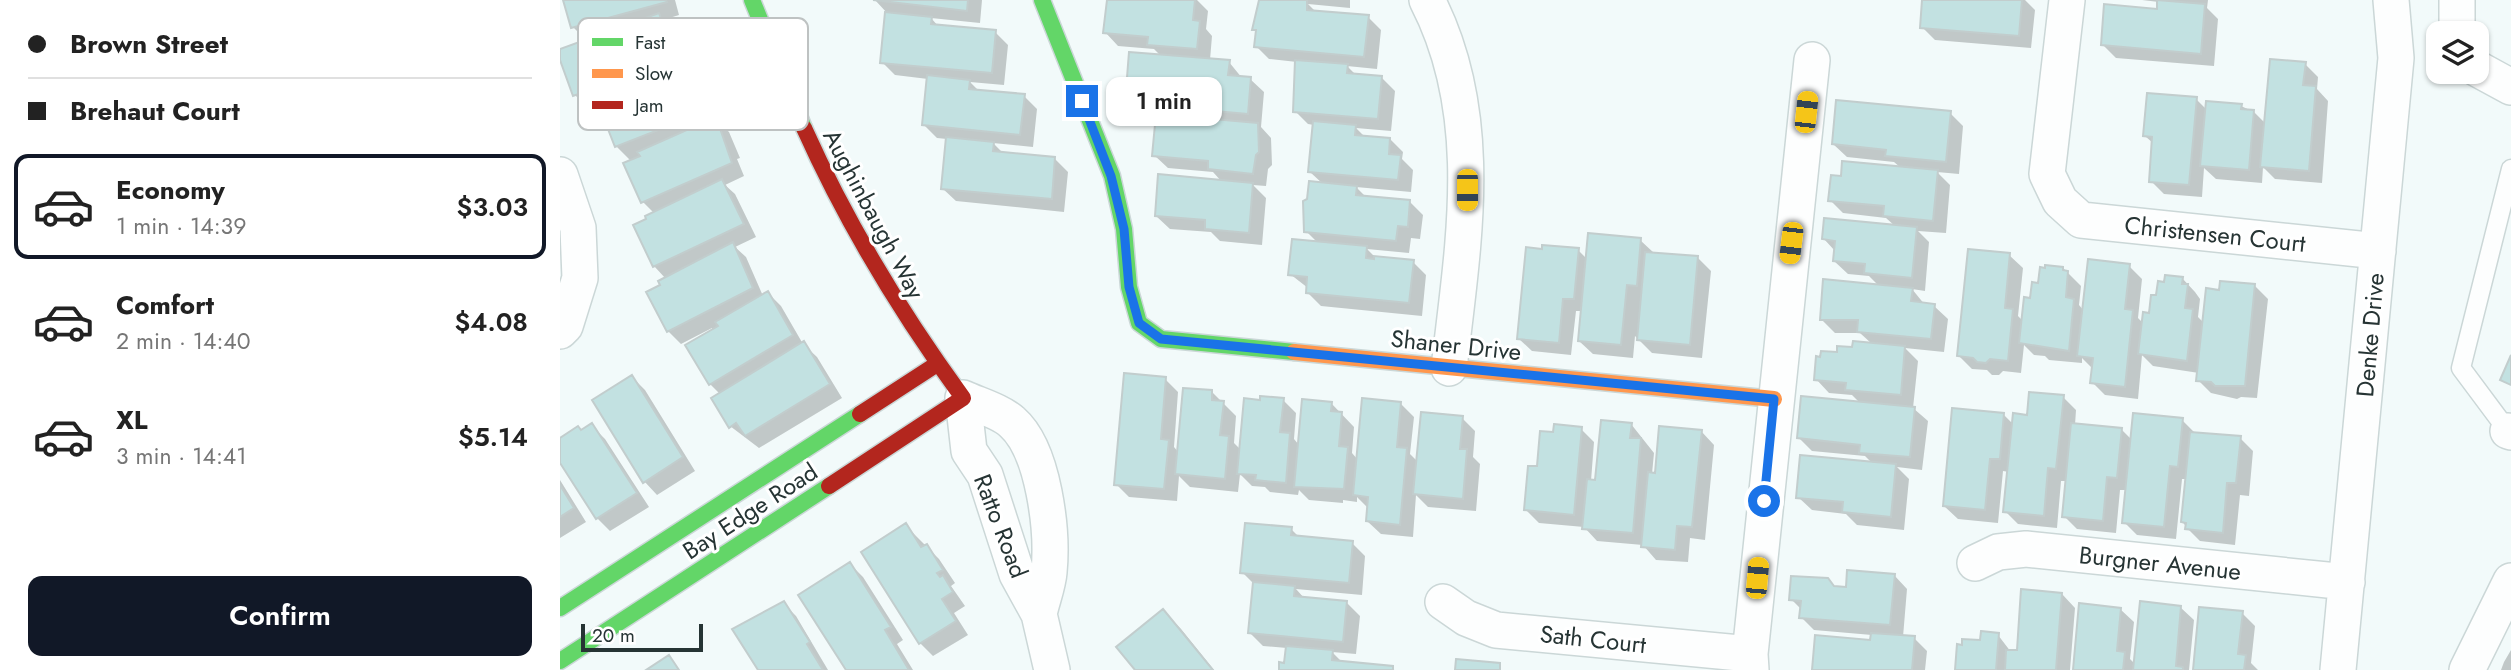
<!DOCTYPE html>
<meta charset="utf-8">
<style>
:root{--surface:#fff;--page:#f2f2f2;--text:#222;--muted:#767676;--line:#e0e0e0;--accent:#111827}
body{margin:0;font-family:Jost,sans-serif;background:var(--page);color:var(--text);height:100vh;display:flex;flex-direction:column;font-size:26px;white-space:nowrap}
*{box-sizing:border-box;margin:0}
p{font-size:23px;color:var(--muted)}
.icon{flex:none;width:38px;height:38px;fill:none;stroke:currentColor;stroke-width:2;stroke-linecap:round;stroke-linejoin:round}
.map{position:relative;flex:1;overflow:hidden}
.drawer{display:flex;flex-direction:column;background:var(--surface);width:560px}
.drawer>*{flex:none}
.guide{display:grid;align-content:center;height:154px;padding:0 28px;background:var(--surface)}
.controls{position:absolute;left:1866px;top:21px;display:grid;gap:14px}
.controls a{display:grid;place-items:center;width:63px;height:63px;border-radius:14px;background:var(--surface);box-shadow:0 2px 5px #0004;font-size:35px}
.scale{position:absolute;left:21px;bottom:18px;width:122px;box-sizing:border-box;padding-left:7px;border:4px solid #263434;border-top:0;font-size:19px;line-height:24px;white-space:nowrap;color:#263434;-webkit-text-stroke:5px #fff;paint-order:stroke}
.end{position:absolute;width:32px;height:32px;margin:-16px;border:9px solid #1a73e8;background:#fff;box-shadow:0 0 0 4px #fff}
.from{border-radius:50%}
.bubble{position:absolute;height:49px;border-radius:14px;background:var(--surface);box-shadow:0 2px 5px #0004;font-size:23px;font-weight:600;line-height:49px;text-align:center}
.car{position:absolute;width:21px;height:42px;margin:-21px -10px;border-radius:9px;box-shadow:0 0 5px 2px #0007;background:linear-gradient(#f5c518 24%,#345 0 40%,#f5c518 0 76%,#345 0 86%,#f5c518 0)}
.guide b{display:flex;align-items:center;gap:24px;height:66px;font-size:26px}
.guide b+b{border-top:2px solid var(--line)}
.guide i{width:18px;height:18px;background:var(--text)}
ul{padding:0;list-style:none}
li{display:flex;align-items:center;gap:21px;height:105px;margin:0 14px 10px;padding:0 14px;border:4px solid transparent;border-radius:14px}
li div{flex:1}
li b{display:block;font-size:26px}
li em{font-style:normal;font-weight:600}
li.on{border-color:var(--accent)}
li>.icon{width:63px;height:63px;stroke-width:1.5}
.cta{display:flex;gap:14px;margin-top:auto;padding:14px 28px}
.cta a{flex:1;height:80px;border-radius:14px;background:var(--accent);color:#fff;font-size:28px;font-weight:600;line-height:80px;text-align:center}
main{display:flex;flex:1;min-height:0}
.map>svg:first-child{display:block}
</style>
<main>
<section class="drawer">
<div class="guide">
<b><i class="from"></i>Brown Street</b>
<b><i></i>Brehaut Court</b>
</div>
<ul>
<li class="on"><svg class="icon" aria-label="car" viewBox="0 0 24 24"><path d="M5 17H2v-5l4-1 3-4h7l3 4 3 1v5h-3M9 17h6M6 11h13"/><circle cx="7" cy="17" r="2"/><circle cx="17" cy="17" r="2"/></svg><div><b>Economy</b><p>1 min · 14:39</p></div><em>$3.03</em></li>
<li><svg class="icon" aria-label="car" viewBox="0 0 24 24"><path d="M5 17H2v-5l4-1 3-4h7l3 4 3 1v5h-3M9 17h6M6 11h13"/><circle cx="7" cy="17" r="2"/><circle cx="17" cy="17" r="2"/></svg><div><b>Comfort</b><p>2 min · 14:40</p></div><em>$4.08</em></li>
<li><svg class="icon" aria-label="car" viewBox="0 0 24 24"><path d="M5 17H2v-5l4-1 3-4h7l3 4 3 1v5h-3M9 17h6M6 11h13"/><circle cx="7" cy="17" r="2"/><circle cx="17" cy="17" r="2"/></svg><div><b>XL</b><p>3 min · 14:41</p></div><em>$5.14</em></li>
</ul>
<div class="cta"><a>Confirm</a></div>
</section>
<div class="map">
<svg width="1951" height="670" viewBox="0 0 1951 670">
<rect width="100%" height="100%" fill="#f2fafa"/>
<path fill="#0003" d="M5,0H115L119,15L103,20L112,29L126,69L129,68L154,96L164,122L160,124L169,132L180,158L177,159L184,176L165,185L175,194L196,237L175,247L186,257L203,296L208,293L221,306L243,344L257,357L282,398L199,448L170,426L161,395L150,384L152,328L121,344L108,331L102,286L106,279L94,266L88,220L94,213L83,202L71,161L56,146L40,104L28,108L15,95L0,51L27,41L13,27Z
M315,0H422L420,23L371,18L379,27L435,32L448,45L444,85L410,82L419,91L464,96L477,109L473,147L433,143L444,154L495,159L508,172L504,212L396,201L382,188L387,139L377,138L364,125L368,79L335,75L322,62L327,13Z
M548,0H640H637L648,11L646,29L652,36L650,60L669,62L682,78L690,79L704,92L701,127L711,138L712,165L708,169L706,186L693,185L706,198L702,245L660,241L651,232L610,229L596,216L662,182L653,172L608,168L594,155L598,117L580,116L567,102L601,56L594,49L558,46L545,32Z
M700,0H790V8L748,4L757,13L808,17L821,30L817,69L787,66L797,76L822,78L835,91L831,131L796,128L805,137L830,139L843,152L842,159L853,170L851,192L796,187L806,197L850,202L863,215L860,239L851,238L849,253L807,249L816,258L853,262L866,275L862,316L761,306L747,292L748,288L730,274L758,243L746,231L763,184L750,172L754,125L748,124L735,111L737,62L709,59L696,46L698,32L694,29Z
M1364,0H1465L1475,10L1471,48L1375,40L1362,27Z
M1582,0H1648L1647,8L1658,19L1654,66L1556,58L1543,45L1598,10L1599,2Z
M1745,64L1758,77L1757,89L1768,101L1762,183L1715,179L1703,167L1702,183L1656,179L1644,168L1642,197L1604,194L1591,181L1594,144L1585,136L1636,99L1647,110L1681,106L1694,112L1706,124Z
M1390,113L1403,126L1399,174L1377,172L1390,185L1386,233L1358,231L1369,242L1365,291L1352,289L1365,305L1374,306L1388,319L1384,352L1345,348L1358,361L1353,408L1368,421L1362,470L1337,467L1349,479L1344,530L1297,525L1286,514L1252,510L1238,497L1313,464L1305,456L1252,451L1239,438L1300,403L1292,395L1269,393L1256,379L1279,354L1312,344L1300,333H1275L1262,320L1319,286L1309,276L1288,274L1274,261L1275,251L1264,239L1336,227L1326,218L1283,213L1270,200L1282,177L1341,168L1334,162L1287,157L1273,144Z
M1080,240L1094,253L1138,258L1151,271L1142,358L1092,353L1075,336L1073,358L1033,354L1019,341L1022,311H1016L1011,355L972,351L958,338L1018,250L1027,259Z
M1449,255L1463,268L1458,316L1463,321L1480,285L1503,268L1521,286L1519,305L1524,311L1569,266L1582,279L1578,318L1583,323L1591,315L1606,283L1622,278L1635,292L1640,299L1638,317L1644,323L1661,292L1695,286L1708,299L1697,398L1681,397L1677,399L1651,393L1638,380L1639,373L1593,366L1582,355L1578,399L1545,395L1532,382L1533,369L1522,358V363L1489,360L1485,356L1474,355L1464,345L1461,373L1443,371L1439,375H1432L1427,370L1412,369L1399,356Z
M72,377L85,390L135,471L97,495L84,481Z
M605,379L618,392L614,447L619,453L652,392L676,416L674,443L681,450L723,400L736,413L734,439L739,445L771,403L794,427L792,453L798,460L840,403L854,417L850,454L858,462L902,418L915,431L913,457L920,464L916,511L868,507L856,495L853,537L821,534L807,521L809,509L797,497V502L783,500V503L749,500L739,490L738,495L710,492L705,487L692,486L680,474L678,492L630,487L619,476L617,501L569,497L556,484Z
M1503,397L1516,410L1515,425L1561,429L1572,440L1622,420L1636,434L1680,438L1693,451L1689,496L1680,495L1675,545L1640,541L1627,528L1622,521L1627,479H1622L1616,539L1577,535L1564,522L1567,490H1560L1556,533L1517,529L1504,516L1507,481H1501L1497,528L1458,524L1445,511L1449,472L1443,471L1438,523L1398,519L1384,506L1443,414L1453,424Z
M1071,424L1094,453L1092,474L1097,475L1141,431L1154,445L1145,540L1130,538L1128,562L1096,560L1083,545L1037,541L1024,527L979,523L966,510L979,468L995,434L1021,429L1034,442L1031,481L1037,482Z
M32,426L45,439L89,507L50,531L37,518L0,460V440Z
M0,480L26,522L0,538Z
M346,526L379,559L395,583L391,586L405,606L394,613L408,635L373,656L360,643Z
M731,529L739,537L792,543L805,556L802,595L736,589L745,599L786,602L800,616L796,654L772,652L783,663L835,670H722L726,665L727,648L703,646L690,633L694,584L682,572Z
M290,564L303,577L343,640L337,644L353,670H288Z
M1334,575L1347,589L1343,637L1354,638L1367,651L1365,670H1254L1312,642V635L1254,630L1241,617L1242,610L1231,599L1275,588L1287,589Z
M1502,594L1515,608L1510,670H1397L1422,642L1438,635L1451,652H1458Z
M223,603L236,616L268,670H200L174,630Z
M1620,607L1634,620L1629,670H1514L1560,609L1574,622L1570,659L1576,665Z
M603,611L621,629L654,670H577Z
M1682,613L1695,626L1691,663L1698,670H1635Z
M1951,650V670H1941L1944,662Z"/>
<path fill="#c2e1e1" stroke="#c2cdcd" stroke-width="2" d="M3,0H106L107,2L11,28Z
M313,0H408L407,11Z
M547,0H635L633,20L640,21L637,49L587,45L588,37L543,33Z
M699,0H747V10L809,15L804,57L694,47L696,30H692Z
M1362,0H1462L1459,36L1360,28Z
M1597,0L1645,4L1641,54L1541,45L1544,4L1597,9Z
M325,12L372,17L371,24L436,30L432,73L320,63Z
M99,13L115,59L13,96L0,60V49Z
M569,52L670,60L668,75L691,77L688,114L565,103Z
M1710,59L1746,62L1743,85L1756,86L1749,171L1700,167Z
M735,60L788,64L787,73L822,76L818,119L733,112Z
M129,66L136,83L141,81L152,109L55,147L39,106Z
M367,75L410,80L409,89L465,94L460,135L362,125Z
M1587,93L1637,97L1629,185L1589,182L1592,137L1583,136Z
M1276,100L1391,111L1386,162L1325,156L1326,150L1272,144Z
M1646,101L1682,104L1681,109L1694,110L1689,170L1640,166Z
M596,114L698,123L699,152L696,155L693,174L648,169V161L592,156Z
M156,117L172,163L81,203L63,163L80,156L77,152Z
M753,121L796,125L795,135L830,138L829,154L841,155L838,180L748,172Z
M386,137L434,142L433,151L495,157L492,199L381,189Z
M1282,161L1378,170L1373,221L1323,216L1324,206L1268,201L1271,175L1281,176Z
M598,174L693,183L689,233L645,229V220L595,216Z
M162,179L184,224L93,267L73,225L86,219L85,216Z
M749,181L797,186L796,195L850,200L848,227L838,226L836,241L744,232L743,201L747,199Z
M1264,218L1357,227L1352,278L1304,273L1305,264L1273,261L1275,241L1262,239Z
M1028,233L1081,238L1077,286L1067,285L1061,345L1018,341Z
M732,239L807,246L806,258L814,259V256L854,260L849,303L746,293L747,277L728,275Z
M173,242L193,288L107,332L86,292L100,285L98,281Z
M982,245L1019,248L1014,299H1003L999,343L957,339L966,247L982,249Z
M1408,249L1450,253L1445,308L1453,309L1448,361L1430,359L1426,363L1417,362L1413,358L1397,356Z
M1085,252L1138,256L1130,345L1077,340Z
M1528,259L1570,264L1565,309L1573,310L1565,387L1530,383L1533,358L1517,356Z
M1485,265L1503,267V270L1508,271L1506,297L1514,299L1509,351L1459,343L1464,297L1470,298L1472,282L1478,283L1480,267L1485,268Z
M1605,275L1623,277L1622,284H1628L1625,308L1633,309L1627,361L1578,354L1583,312L1589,313L1591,295H1596L1598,281L1604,282Z
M1263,279L1353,288L1351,301L1375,304L1371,339L1297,332L1298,320H1260Z
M1660,281L1695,284L1685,386H1655L1651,382L1636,381L1646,288L1659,290Z
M208,291L233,335L149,385L125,345L158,326L155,322Z
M244,341L270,384L185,436L176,423L169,428L151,398Z
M1293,341L1345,346L1341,395L1285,390L1286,383L1254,380L1256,356L1260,357L1261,351L1277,352V346L1292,347Z
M1951,355V385L1940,380Z
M564,373L606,377L601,439L609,440L604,489L554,485Z
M72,375L123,457L83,483L32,400Z
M623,388L652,390V400L664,401L660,435L669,436L665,479L615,474Z
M1469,392L1504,395L1496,469L1488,468L1484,516L1443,512L1453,413L1467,415Z
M700,396L724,398L720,432L730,433L726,483L695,480L696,475L677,474L684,398L700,400Z
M1241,396L1355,407L1350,457L1299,453L1300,445L1237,438Z
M802,398L841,402L837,447L847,448L840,525L806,521L808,497L793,495Z
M742,399L772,402L771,411L782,412L779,446L788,447L784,489L734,487Z
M1392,408L1444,413L1440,459H1430L1425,510L1383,506Z
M861,412L903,416L900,449H907L903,499L853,494Z
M1573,413L1623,418L1618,467L1610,466L1604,527L1562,523Z
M1041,420L1072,423L1070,438H1081L1073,533L1022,529L1027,479L1035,480Z
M32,423L77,493L36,519L0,463V438L18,426L21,430Z
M1511,423L1562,428L1557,478L1547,477L1543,521L1502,517Z
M994,424L1022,427L1014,515L964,510L968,466H977L980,431L993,432Z
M1099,426L1142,430L1132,527L1117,526L1115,550L1081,547L1088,472L1095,473Z
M1630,432L1681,436L1676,483H1667L1663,533L1625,529L1626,523L1621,522Z
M1240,455L1336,464L1331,517L1282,512L1283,502L1236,498Z
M0,485L14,508L0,517Z
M346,523L361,547L367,544L383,570L377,573L380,577L383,575L393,592L382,599L396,621L359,644L301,552Z
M685,523L732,527L731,535L793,541L789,583L680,573Z
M290,562L331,627L325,630L349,670H286L238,595Z
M1287,570L1335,574L1330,625L1239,618L1241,601L1229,600L1231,576L1268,578L1274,586L1286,587Z
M693,582L735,586L734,596L787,601L783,642L688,633Z
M1461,589L1502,593L1496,670H1445L1446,650H1457Z
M224,601L250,642L247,644L263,670H198L172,629Z
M1580,601L1621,606L1616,666L1623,667V670H1573Z
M1519,603L1561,608L1557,651L1565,652L1563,670H1513Z
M1639,607L1683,611L1678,654L1686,655L1684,670H1633Z
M603,609L653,670H575L556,647Z
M1421,631L1439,633L1436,670H1395L1397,644L1402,645V639L1420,640Z
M1311,633L1355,636L1352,670H1252L1255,635L1310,640Z
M726,646L773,650L772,660L833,666V670H719V662L724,663Z
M109,655L119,670H86Z
M896,659L940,663V670H895Z"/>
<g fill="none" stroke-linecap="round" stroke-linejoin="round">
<defs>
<path id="lane" d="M1948,431L1901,368L1951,169"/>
<path id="street" d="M867,0C927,116 903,245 889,368
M1507,0L1487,174L1500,201L1521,220L1818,251
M1897,0V33
M1916,68L1951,87
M0,175L18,228L20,278L5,326L0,331
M403,398L409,451L425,475L457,574L479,614L492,670
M403,398C418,405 440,411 452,422C484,450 493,531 489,572C488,585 482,600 479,614
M1948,431L1951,432
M1415,563L1438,552L1466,549L1787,582
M883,602L906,618L936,630L1190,654
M1191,670L1190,654L1252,60
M1778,670L1836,58L1831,0
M1907,670L1951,581"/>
<path id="fast" d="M192,0L244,128
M482,0L552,176L564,229L569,287L579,323L601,339L734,352
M0,608L300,414
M0,661L269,486"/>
<path id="slow" d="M734,352L1214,399"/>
<path id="jam" d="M244,128C287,224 341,313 403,398L269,486
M300,414L377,364"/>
</defs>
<use href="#lane" stroke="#cbd7d7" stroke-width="21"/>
<use href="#street" stroke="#cbd7d7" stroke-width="38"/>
<use href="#fast" stroke="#cbd7d7" stroke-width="19"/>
<use href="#slow" stroke="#cbd7d7" stroke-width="19"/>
<use href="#jam" stroke="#cbd7d7" stroke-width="19"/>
<use href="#lane" stroke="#fdfefe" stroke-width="18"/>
<use href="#street" stroke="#fdfefe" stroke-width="35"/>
<use href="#fast" stroke="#63d668" stroke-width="16"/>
<use href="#slow" stroke="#ff974d" stroke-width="16"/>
<use href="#jam" stroke="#b3261e" stroke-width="16"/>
</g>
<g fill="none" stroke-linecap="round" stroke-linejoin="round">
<path stroke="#1a73e8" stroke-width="9" d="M522,101L551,176L564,229L569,287L579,323L601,339L1214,399L1204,501"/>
</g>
<g text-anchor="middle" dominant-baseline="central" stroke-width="6" stroke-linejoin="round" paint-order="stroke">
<g font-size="24" fill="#263434" stroke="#fff">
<text transform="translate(314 214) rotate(62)">Aughinbaugh Way</text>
<text transform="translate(1655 234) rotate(6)">Christensen Court</text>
<text transform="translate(1810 335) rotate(-85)">Denke Drive</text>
<text transform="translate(896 345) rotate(6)">Shaner Drive</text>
<text transform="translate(190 511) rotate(-33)">Bay Edge Road</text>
<text transform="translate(441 526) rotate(69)">Ratto Road</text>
<text transform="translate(1600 563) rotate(6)">Burgner Avenue</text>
<text transform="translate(1033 639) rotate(6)">Sath Court</text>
</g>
</g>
<rect x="18" y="18" width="230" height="112" rx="10" fill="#fff" stroke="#bec2c2" stroke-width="2"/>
<rect x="32" y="38" width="31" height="8" fill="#63d668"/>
<rect x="32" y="69" width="31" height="9" fill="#ff974d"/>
<rect x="32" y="101" width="31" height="8" fill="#b3261e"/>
<g font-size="19" fill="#263434">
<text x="75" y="49">Fast</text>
<text x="75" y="80">Slow</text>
<text x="75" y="112">Jam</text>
</g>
</svg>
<div class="controls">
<a><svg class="icon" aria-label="layers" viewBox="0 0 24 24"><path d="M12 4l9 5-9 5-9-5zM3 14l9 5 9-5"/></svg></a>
</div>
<div class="scale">20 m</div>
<i class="end from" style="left:1204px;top:501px"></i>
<i class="end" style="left:522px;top:101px"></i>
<div class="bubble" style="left:546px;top:77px;width:116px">1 min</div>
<i class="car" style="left:1246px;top:112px;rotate:6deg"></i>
<i class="car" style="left:907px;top:190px;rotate:180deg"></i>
<i class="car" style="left:1231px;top:243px;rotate:187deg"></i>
<i class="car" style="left:1197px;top:578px;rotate:5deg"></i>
</div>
</main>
